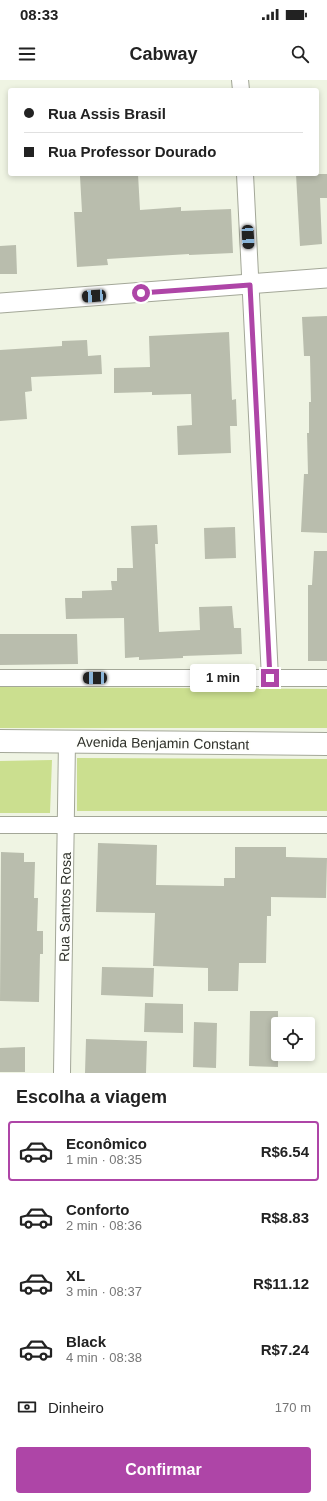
<!DOCTYPE html>
<html lang="pt">
<meta charset="utf-8">
<style>
:root{--surface:#fff;--page:#f2f2f2;--text:#222;--muted:#767676;--line:#e0e0e0;--accent:#ae45a7}
body{margin:0;font-family:Helvetica,sans-serif;background:var(--page);color:var(--text);height:100vh;display:flex;flex-direction:column;font-size:15px;white-space:nowrap}
*{box-sizing:border-box;margin:0}
p{font-size:13px;color:var(--muted)}
.icon{flex:none;width:22px;height:22px;fill:none;stroke:currentColor;stroke-width:2;stroke-linecap:round;stroke-linejoin:round}
.map{position:relative;height:993px;overflow:hidden}
.sheet{display:flex;flex-direction:column;background:var(--surface);flex:1}
.sheet>*{flex:none}
.guide{position:absolute;left:8px;top:8px;width:311px;height:88px;border-radius:4px;box-shadow:0 2px 6px #0003;display:grid;align-content:center;height:88px;padding:0 16px;background:var(--surface)}
.controls{position:absolute;left:271px;top:937px;display:grid;gap:8px}
.controls a{display:grid;place-items:center;width:44px;height:44px;border-radius:4px;background:var(--surface);box-shadow:0 2px 6px #0003;font-size:20px}
.end{position:absolute;width:18px;height:18px;margin:-9px;border:5px solid #ae45a7;background:#fff;box-shadow:0 0 0 2px #fff}
.from{border-radius:50%}
.bubble{position:absolute;height:28px;border-radius:4px;background:var(--surface);box-shadow:0 2px 6px #0003;font-size:13px;font-weight:800;line-height:28px;text-align:center}
.car{position:absolute;width:12px;height:24px;margin:-12px -6px;border-radius:5px;box-shadow:0 0 3px 1px #0007;background:linear-gradient(#222 24%,#8ab4d8 0 40%,#222 0 76%,#8ab4d8 0 86%,#222 0)}
.guide b{display:flex;align-items:center;gap:14px;height:38px;font-size:15px}
.guide b+b{border-top:1px solid var(--line)}
.guide i{width:10px;height:10px;background:var(--text)}
ul{padding:0;list-style:none}
li{display:flex;align-items:center;gap:12px;height:60px;margin:0 8px 6px;padding:0 8px;border:2px solid transparent;border-radius:4px}
li div{flex:1}
li b{display:block;font-size:15px}
li em{font-style:normal;font-weight:800}
li.active{border-color:var(--accent)}
li>.icon{width:36px;height:36px;stroke-width:1.5}
h2{padding:0 16px;font-size:18px;line-height:48px}
.pay{display:flex;align-items:center;gap:10px;height:44px;padding:0 16px;font-size:15px}
.pay p{margin-inline-start:auto}
.action{display:flex;gap:8px;margin-top:auto;padding:8px 16px}
.action a{flex:1;height:46px;border-radius:4px;background:var(--accent);color:#fff;font-size:16px;font-weight:800;line-height:46px;text-align:center}
.status{display:flex;justify-content:space-between;align-items:center;height:28px;padding:0 20px;background:var(--surface);direction:ltr}
.status svg{height:11px;fill:currentColor}
header{display:flex;justify-content:space-between;align-items:center;height:52px;padding:0 16px;background:var(--surface);font-size:18px;font-weight:800}
.map>svg:first-child{display:block}
</style>
<div class="status"><b>08:33</b><svg viewBox="0 0 49 12"><path d="M0 12V9h3v3zM5 12V6h3v6zM10 12V3h3v9zM15 12V0h3v12zM26 1h20v11H26zM47 4h2v5h-2z"/></svg></div>
<header><svg class="icon" aria-label="menu" viewBox="0 0 24 24"><path d="M4 6h16M4 12h16M4 18h16"/></svg>Cabway<svg class="icon" aria-label="search" viewBox="0 0 24 24"><circle cx="10" cy="10" r="6"/><path d="M15 15l6 6"/></svg></header>
<div class="map">
<svg width="327" height="993" viewBox="0 0 327 993">
<rect width="100%" height="100%" fill="#eff4e3"/>
<path fill="#cbdf8f" d="M0,607L327,609V648H0Z
M77,678L327,679V731H77Z
M52,680L50,733H0V681Z"/>
<path fill="#b9bdad" d="M114,94H138L140,130L181,127V131L231,129L233,173L189,175V174L107,179L108,185L77,187L74,132H82L80,96Z
M296,94H327V118H320L322,164L300,166Z
M16,165L17,194H0V166Z
M327,236V453L301,452L304,394H308L307,353H309V322H311L310,276H304L302,237Z
M229,252L232,320L236,319L237,346H230L231,373L178,375L177,346L192,345L191,314L152,315V312L114,313V288L150,287L149,256Z
M87,260L88,276L101,275L102,294L31,297L32,311L25,312L27,339L0,341V270L62,266V261Z
M157,445L158,464H155L159,552L200,550L199,527L232,526L234,548H241L242,574L183,576V578L139,580V577L125,578L124,538L66,539L65,518H82V511L112,510L111,501H117V488H133L131,446Z
M235,447L236,478L205,479L204,448Z
M314,471H327V581H308V505H312Z
M0,554H77L78,584L0,585Z
M98,763L157,765L156,805L224,806V798H235V767H286V777L327,778L326,818L271,817V836H267L266,883H239L238,911H208V888L153,886L155,833L96,832Z
M1,772L24,773V782H35L34,818H38L37,851H43V874H40L39,922L0,921Z
M102,887L154,888L153,917L101,915Z
M145,923L183,924V953L144,952Z
M250,931H278V987L249,986Z
M194,942L217,943L216,988L193,987Z
M86,959L147,961L146,993H85Z
M25,967V992H0V968Z"/>
<g fill="none" stroke-linecap="round" stroke-linejoin="round">
<defs>
<path id="minor" d="M240,0L241,10
M245,94L270,598
M0,598H327
M0,745H327
M62,993L67,661"/>
<path id="tertiary" d="M0,223L327,198"/>
<path id="secondary" d="M0,661L327,664"/>
</defs>
<use href="#minor" stroke="#a3a798" stroke-width="18"/>
<use href="#tertiary" stroke="#a3a798" stroke-width="21"/>
<use href="#secondary" stroke="#a3a798" stroke-width="24"/>
<use href="#minor" stroke="#fff" stroke-width="16"/>
<use href="#tertiary" stroke="#fff" stroke-width="19"/>
<use href="#secondary" stroke="#fff" stroke-width="22"/>
</g>
<g fill="none" stroke-linecap="round" stroke-linejoin="round">
<path stroke="#ae45a7" stroke-width="5" d="M141,213L250,205L270,598"/>
</g>
<g text-anchor="middle" dominant-baseline="central" stroke-width="4" stroke-linejoin="round" paint-order="stroke">
<g font-size="14" fill="#2f312a" stroke="#fefffc">
<text transform="translate(163 663) rotate(1)">Avenida Benjamin Constant</text>
<text transform="translate(65 827) rotate(-89)">Rua Santos Rosa</text>
</g>
</g>
</svg>
<div class="controls">
<a><svg class="icon" aria-label="locate" viewBox="0 0 24 24"><circle cx="12" cy="12" r="6"/><path d="M12 2v4M12 18v4M2 12h4M18 12h4"/></svg></a>
</div>
<i class="end from" style="left:141px;top:213px"></i>
<i class="end" style="left:270px;top:598px"></i>
<div class="bubble" style="left:190px;top:584px;width:66px">1 min</div>
<i class="car" style="left:248px;top:157px;rotate:177deg"></i>
<i class="car" style="left:94px;top:216px;rotate:266deg"></i>
<i class="car" style="left:95px;top:598px;rotate:270deg"></i>
<div class="guide">
<b><i class="from"></i>Rua Assis Brasil</b>
<b><i></i>Rua Professor Dourado</b>
</div>
</div>
<section class="sheet">
<h2>Escolha a viagem</h2>
<ul>
<li class="active"><svg class="icon" aria-label="car" viewBox="0 0 24 24"><path d="M5 17H2v-5l4-1 3-4h7l3 4 3 1v5h-3M9 17h6M6 11h13"/><circle cx="7" cy="17" r="2"/><circle cx="17" cy="17" r="2"/></svg><div><b>Econômico</b><p>1 min · 08:35</p></div><em>R$6.54</em></li>
<li><svg class="icon" aria-label="car" viewBox="0 0 24 24"><path d="M5 17H2v-5l4-1 3-4h7l3 4 3 1v5h-3M9 17h6M6 11h13"/><circle cx="7" cy="17" r="2"/><circle cx="17" cy="17" r="2"/></svg><div><b>Conforto</b><p>2 min · 08:36</p></div><em>R$8.83</em></li>
<li><svg class="icon" aria-label="car" viewBox="0 0 24 24"><path d="M5 17H2v-5l4-1 3-4h7l3 4 3 1v5h-3M9 17h6M6 11h13"/><circle cx="7" cy="17" r="2"/><circle cx="17" cy="17" r="2"/></svg><div><b>XL</b><p>3 min · 08:37</p></div><em>R$11.12</em></li>
<li><svg class="icon" aria-label="car" viewBox="0 0 24 24"><path d="M5 17H2v-5l4-1 3-4h7l3 4 3 1v5h-3M9 17h6M6 11h13"/><circle cx="7" cy="17" r="2"/><circle cx="17" cy="17" r="2"/></svg><div><b>Black</b><p>4 min · 08:38</p></div><em>R$7.24</em></li>
</ul>
<div class="pay"><svg class="icon" aria-label="cash" viewBox="0 0 24 24"><path d="M3 7h18v10H3z"/><circle cx="12" cy="12" r="2"/></svg>Dinheiro<p>170 m</p></div>
<div class="action"><a>Confirmar</a></div>
</section>
